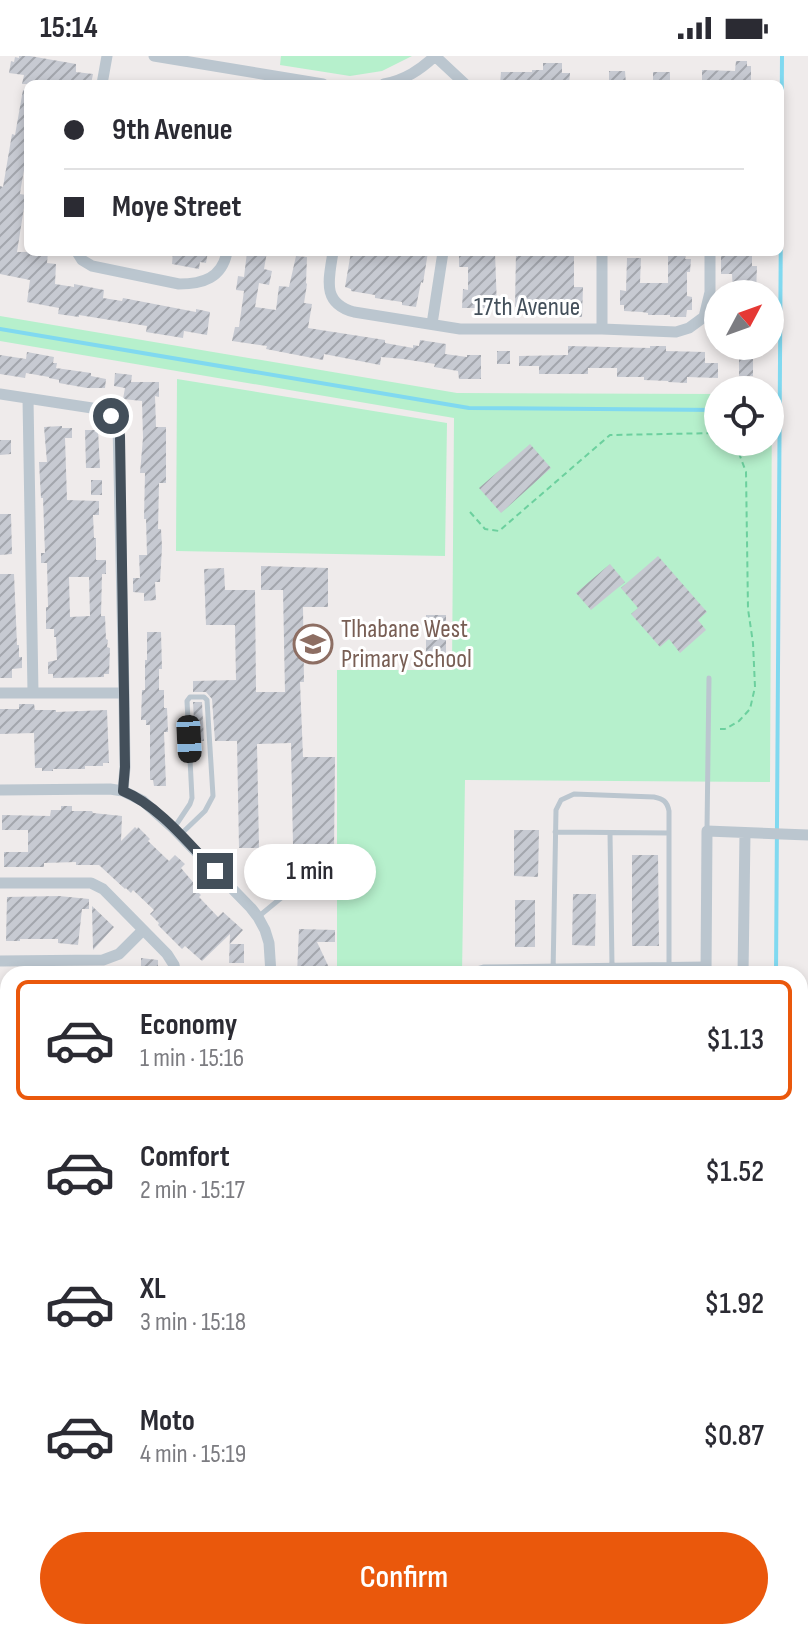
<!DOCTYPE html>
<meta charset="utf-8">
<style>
:root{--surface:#fff;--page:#f7f7f7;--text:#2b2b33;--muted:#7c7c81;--line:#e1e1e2;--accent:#ea580c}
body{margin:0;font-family:"Sofia Sans Condensed",sans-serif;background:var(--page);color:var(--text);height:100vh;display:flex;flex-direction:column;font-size:30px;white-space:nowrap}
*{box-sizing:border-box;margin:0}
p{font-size:26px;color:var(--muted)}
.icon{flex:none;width:44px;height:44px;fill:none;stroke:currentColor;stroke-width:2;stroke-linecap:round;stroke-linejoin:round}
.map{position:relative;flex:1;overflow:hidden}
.details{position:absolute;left:0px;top:910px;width:808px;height:674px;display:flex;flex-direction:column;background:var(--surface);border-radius:24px 24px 0 0;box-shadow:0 4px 12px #0003}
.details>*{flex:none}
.top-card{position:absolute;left:24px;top:24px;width:760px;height:176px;border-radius:12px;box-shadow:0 4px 12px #0003;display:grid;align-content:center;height:176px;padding:0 40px;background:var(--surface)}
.needle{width:52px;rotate:49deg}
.controls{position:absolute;left:704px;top:224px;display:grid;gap:16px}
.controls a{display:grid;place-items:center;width:80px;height:80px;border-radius:50%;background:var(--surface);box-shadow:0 4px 12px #0003;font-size:40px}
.end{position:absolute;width:36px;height:36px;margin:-18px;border:10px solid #434f5a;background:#fff;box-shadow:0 0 0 4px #fff}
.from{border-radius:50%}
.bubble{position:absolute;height:56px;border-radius:28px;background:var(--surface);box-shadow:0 4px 12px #0003;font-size:26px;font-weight:600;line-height:56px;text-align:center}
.car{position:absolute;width:24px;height:48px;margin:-24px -12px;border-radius:10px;box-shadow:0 0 6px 2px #0007;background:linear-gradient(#222 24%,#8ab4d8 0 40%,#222 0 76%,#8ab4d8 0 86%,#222 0)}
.top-card b{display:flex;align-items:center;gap:28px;height:76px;font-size:30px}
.top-card b+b{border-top:2px solid var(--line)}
.top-card i{width:20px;height:20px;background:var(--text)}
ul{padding:14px 0 0;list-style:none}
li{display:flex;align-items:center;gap:24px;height:120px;margin:0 16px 12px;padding:0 24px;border:4px solid transparent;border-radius:12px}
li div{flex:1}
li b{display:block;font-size:30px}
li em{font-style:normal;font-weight:600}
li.selected{border-color:var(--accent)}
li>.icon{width:72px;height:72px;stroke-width:1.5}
.button{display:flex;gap:16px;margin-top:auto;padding:16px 40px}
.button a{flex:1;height:92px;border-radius:48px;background:var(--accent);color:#fff;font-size:32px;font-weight:600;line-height:92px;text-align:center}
.status{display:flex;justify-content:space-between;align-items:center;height:56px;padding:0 40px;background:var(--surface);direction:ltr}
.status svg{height:22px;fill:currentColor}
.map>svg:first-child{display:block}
</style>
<div class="status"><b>15:14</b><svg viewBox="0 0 49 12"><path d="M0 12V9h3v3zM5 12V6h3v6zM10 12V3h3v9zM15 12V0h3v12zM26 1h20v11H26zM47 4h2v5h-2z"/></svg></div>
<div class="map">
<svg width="808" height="1583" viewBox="0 0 808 1583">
<defs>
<pattern id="building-hatch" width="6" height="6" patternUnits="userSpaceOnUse" patternTransform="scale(2)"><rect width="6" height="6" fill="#c7cad2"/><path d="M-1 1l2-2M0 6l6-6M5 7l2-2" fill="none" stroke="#a3a6ad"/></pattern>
</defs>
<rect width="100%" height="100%" fill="#efebeb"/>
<path fill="#b6f0cc" d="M281,0H412L382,15L350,20L280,9Z
M0,260L457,337L718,338V386H770V338H772L770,726L465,724L462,918H337V614H452L454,362L0,285Z
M177,323L447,367L445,500L176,495Z
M0,1213L8,1220V1434L0,1444Z
M0,1540L8,1546V1576H45L54,1583H10L0,1575Z
M289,1576H686V1583H289Z"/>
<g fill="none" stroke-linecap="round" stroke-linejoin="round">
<path stroke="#80d9f0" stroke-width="4" d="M0,273L469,352L718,354
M776,918L782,0
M771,1583V1576"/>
</g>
<path fill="url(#building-hatch)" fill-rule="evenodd" d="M19,0H30L76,8V16L93,18L91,28H22L24,19L9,17L11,5L14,6L15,1L19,2Z
M736,5H747V10H751V25H728V28H702V14L735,15Z
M543,7H562V17H570L569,28H500L501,16H532V14H543Z
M609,15H625L626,28H609Z
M653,16H670V28H653Z
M23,34L28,35V92L21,131L20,138L26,139L17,196H48L47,207L56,208L55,228L74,231V228L104,234L103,242L122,245L123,242L196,256V253L210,256L207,279L184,275L183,282L146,276L147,270L79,259V261L58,258L59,252L27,246L30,224L0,218V130L3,131L12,78L15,79Z
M173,196H208L206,207L200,206L199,213L172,208Z
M247,196H267L264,213L272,215L269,229L259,227L255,251L276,254L279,230L289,231L296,200L307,201L306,227L307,228L304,247L312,248L308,272L385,284V287L413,292V289L419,290L420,284L446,288L445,298L467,301V299H481V323H459L458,315L434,311L435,308L403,303L381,301L380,309L324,298L323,304L266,293L267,290L232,285L235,271H239L244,235L236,234L238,220L244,221Z
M351,196H428L423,227L421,226L416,251L402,249V246L375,242V239L351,235V233L345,231Z
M459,196H495L497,252H462L463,233L468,234V211H459Z
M516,196H574V231H583L582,261H567V245H536V257H523L524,251H515Z
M721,196H752V210H757L756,238L733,237L732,218H721Z
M668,198L686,199L685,203H691L690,216H687V240L692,241V254H687L686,261H670V259H648V257L642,256L624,255V249H620V234L626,235L627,202H641L640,227H668Z
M568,290L650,292V290H666V295L705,296V307H718V322L687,321V327L668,326V325L644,324V321H617V312H588V318H539V310H519V300L568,299Z
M739,291H753V320H739Z
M497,295H510V308H497Z
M27,296L54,301L53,307H57L56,312L91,317V320L106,323L105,332H87L59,327V324L49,322V321L26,317L25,322L0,318V299L26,303Z
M115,317L132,319L131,326H159V341L155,340L156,371H166V427H159L158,473H161L162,491L160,526H155L156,544L144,545V537L133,536V522H140L139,499H147L146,463H144L145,417H140L143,382L142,345L123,343L125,332L114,330Z
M62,370V372H72V382H65L67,444L99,445V459H93L94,482H96V504H106V518H102L101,560H105L106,583L108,584L107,591L110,592L109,618H104V621L53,622V618H48V606L57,604L56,581H54V573H46V551H48L47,507H41V497H45L43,442H41L39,406H47L44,371ZM69,521H89L90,560L70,561Z
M85,374H98L100,412H86Z
M0,384H11V398L0,399Z
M530,388L551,412L501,457L479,432Z
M91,424H102V439H91Z
M0,458H11L12,498L0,499Z
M658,500L707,556L698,564L706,574L680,597L669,583L660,591L631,558L638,552L621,532Z
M610,508L625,526L591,554L576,537Z
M261,510L328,512V551H303L304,626H300L303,701H335L334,794L316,803L281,804L282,813H266L265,790L293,789L291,687L257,688L259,792H239L237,685H215L212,643L206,636H193V625L236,624L235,569H206L204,513L224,512L225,534H255L256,636H285L283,534H261Z
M0,518H14L17,589H19V601H22V612L12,613V622H0Z
M426,559H446V597H426Z
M147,576H161L162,613H159V634H164V652H167L168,676H164L166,730H154L153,724H150V669H146V664H141L142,634H145V604H147Z
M193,646H202L204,685H195Z
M19,648H34L35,654H56V656L107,654L109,707H103V710H85V713H53V715H42V712H35L34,677L0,678V653H19Z
M61,750H72V755H92L93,757L122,760L121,785L135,771L137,773L138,771L150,783L148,785L169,805L175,799L185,808L181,812L198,832L196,834L201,839L199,841L218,861L223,856L243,874L230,888H244V907H229L230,878L202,905L185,890L182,893L158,869L159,867L150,858L154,854L133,834L131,837L126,832L125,833L99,809H76V806L44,807V811H4V796H28V774H2V759L50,760L51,754H61Z
M514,774H539L538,821L514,820Z
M632,799H658L659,890H632Z
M573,838H596L595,890L572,889Z
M59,840L89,843V853H82L78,889L58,887V883H20V885H6L7,841Z
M515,844H535V891H515Z
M92,850L114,871L93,894Z
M299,873L335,874V886H317L332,918H297Z
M141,902L158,904V918H141Z"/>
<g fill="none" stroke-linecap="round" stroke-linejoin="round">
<path stroke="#6cd09e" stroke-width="2" stroke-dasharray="6 4" stroke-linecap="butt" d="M470,456L485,473L499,475L610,379L718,377
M720,673H725L739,665L750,653L755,631L753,587L748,553L746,416L737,392L730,386"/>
<path stroke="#bbc6cf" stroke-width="5" d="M174,772L190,748L192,742L187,645L190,641H204L207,644L213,740L205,755L181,778
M707,774L709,622
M555,776L669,777
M610,777L612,910
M258,861L321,809
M474,918L477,913L484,911L706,908
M553,918L556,754L561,744L574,738L654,741C663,743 667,745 669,755V918
M438,1583V1576
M697,1583V1576"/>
<path stroke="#bbc6cf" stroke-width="11" d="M154,0L323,28
M435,0L465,28
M102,28L107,0
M384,28C405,24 420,14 435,0
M77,196L82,204L92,210L179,228C203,228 222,222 227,196
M333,196C329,223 321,247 354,256L460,273H602L676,276L689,272L704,261L710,236V196
M602,196V273
M432,268L443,196
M0,338L92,352C104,355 113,358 118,369L124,637L125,711L123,735
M28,343L33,636
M0,637H124
M0,734L110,733L123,735L143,745L173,772L251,852L258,861L265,874L269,887L271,918
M0,827H91L103,833L167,898L174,909L176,918
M0,905L103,904L119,898L143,874
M706,918L707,775L808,779
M743,918L745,777
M0,982L8,981
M0,1058H8
M0,1152L8,1158
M145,1576V1583
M377,1576L380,1583
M266,1583L267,1576
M619,1583L628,1576"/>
</g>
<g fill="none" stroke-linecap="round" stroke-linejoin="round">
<path stroke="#434f5a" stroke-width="10" d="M111,360L118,369L120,380L124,637L125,711L123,735C158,749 189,788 215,815"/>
</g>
<defs>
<symbol id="school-ring" viewBox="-11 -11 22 22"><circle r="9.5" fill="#fff" stroke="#8d6e63" stroke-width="1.5"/><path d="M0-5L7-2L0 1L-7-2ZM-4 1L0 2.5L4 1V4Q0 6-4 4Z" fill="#8d6e63"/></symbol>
</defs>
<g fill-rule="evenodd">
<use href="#school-ring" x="291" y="566" width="44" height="44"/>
</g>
<g text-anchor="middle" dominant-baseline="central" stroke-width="6" stroke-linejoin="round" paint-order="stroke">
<g font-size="26" fill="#434f5a" stroke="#fff">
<text x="527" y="251">17th Avenue</text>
</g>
<g font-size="26" fill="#785e54" stroke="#fff" text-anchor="start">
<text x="341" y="573">Tlhabane West<tspan x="341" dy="30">Primary School</tspan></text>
</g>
</g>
</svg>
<div class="controls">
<a><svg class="needle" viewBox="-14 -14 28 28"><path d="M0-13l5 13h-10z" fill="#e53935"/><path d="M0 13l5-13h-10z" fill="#7c7c81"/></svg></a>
<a><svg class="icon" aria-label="locate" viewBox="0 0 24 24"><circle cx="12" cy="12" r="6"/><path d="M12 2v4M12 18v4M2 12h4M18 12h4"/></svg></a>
</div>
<i class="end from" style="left:111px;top:360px"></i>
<i class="end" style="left:215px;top:815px"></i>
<div class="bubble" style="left:244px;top:788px;width:132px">1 min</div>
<i class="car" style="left:189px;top:683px;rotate:177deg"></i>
<div class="top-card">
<b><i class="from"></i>9th Avenue</b>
<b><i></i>Moye Street</b>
</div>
<section class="details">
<ul>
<li class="selected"><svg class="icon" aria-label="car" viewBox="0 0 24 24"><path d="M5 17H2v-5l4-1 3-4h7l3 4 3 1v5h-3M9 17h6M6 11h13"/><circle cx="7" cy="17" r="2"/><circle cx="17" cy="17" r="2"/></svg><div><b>Economy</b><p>1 min · 15:16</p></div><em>$1.13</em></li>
<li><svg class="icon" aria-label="car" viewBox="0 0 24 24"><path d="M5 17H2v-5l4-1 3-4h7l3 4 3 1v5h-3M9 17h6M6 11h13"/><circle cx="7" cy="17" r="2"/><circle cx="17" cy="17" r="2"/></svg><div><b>Comfort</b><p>2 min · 15:17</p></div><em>$1.52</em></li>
<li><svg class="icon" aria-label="car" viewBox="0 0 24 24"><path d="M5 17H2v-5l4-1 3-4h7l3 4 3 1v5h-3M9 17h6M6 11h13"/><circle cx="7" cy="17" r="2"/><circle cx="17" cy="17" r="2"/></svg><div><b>XL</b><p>3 min · 15:18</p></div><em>$1.92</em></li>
<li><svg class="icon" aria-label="car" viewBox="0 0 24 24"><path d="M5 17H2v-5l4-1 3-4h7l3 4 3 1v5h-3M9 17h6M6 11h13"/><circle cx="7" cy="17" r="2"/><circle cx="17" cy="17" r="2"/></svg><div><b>Moto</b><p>4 min · 15:19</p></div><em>$0.87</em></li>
</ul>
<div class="button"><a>Confirm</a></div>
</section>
</div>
